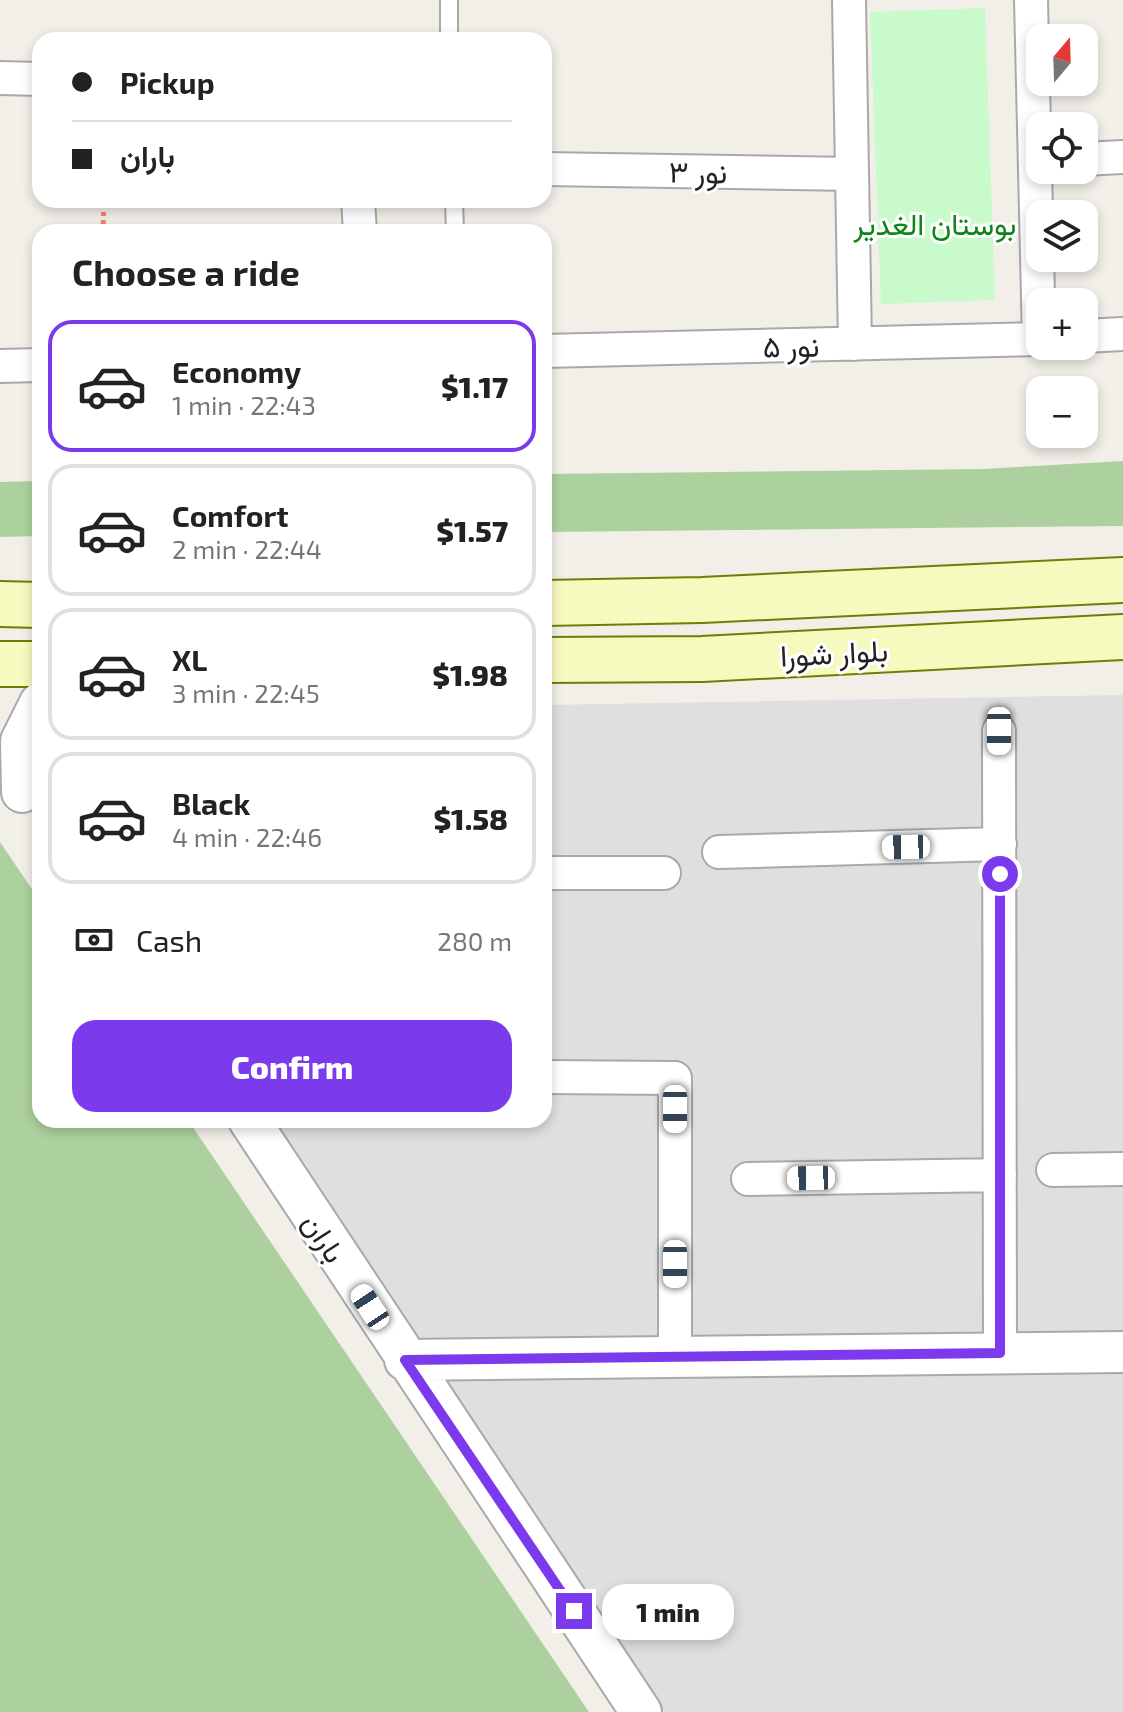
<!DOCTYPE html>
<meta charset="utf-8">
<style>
:root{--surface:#fff;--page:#f2f2f2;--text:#222;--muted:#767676;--line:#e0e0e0;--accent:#7c3aed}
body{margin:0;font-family:"Exo 2",Vazirmatn,sans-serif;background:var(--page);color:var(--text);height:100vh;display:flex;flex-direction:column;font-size:30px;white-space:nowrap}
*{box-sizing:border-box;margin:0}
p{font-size:26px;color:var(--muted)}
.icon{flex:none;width:44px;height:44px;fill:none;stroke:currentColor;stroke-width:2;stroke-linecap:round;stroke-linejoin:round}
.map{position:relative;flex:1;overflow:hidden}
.panel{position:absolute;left:32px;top:224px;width:520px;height:904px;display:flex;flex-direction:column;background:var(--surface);border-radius:24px;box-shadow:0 4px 12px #0003}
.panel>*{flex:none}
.hud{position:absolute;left:32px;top:32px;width:520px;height:176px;border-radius:24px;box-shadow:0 4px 12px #0003;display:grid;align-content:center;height:176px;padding:0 40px;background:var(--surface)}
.needle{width:52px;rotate:19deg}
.tools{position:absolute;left:1026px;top:24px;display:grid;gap:16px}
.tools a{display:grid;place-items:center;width:72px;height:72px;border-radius:16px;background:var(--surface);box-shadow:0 4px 12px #0003;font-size:40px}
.end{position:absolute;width:36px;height:36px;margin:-18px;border:10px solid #7c3aed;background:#fff;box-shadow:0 0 0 4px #fff}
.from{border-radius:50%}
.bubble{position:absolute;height:56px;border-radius:24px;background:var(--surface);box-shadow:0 4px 12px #0003;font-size:26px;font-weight:800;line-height:56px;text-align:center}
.car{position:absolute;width:24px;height:48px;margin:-24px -12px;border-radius:10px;box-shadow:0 0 6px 2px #0007;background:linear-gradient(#fff 24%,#345 0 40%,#fff 0 76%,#345 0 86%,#fff 0)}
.hud b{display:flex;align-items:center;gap:28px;height:76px;font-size:30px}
.hud b+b{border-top:2px solid var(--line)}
.hud i{width:20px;height:20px;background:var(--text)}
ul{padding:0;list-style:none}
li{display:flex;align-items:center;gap:24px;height:132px;margin:0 16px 12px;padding:0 24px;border:4px solid var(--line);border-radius:24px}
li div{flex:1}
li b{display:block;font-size:30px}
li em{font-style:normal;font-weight:800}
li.on{border-color:var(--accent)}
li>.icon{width:72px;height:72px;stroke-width:1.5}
h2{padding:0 40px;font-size:36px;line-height:96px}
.pay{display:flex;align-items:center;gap:20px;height:88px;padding:0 40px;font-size:30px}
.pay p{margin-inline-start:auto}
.action{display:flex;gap:16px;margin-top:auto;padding:16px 40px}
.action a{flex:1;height:92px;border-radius:24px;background:var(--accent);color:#fff;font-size:32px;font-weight:800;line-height:92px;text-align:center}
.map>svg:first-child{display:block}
</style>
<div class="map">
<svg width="1123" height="1712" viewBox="0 0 1123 1712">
<rect width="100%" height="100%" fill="#f2efe9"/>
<path fill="#e0dfdf" d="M1123,695V1712H646L262,1120H544V705Z"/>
<path fill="#add19e" d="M1123,461V526L544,532V474L982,469Z
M40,481V536L0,537V482Z
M0,842L40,901V1120H188L589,1712H0Z"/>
<path fill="#c8facc" d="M985,8L995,300L881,304L870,12Z"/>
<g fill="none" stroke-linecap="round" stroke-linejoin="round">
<defs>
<path id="service" d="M449,0V40
M454,200L455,232"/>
<path id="minor" d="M849,0L855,344
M1031,0L1039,339
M0,78L40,79
M1084,159L1123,157
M544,169L852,174
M358,200L360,232
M1084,336L1123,334
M544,351L1040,339
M0,366L40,365
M999,731L1000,1353
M719,852L1000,844
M544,873H664
M544,1077L675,1078V1357
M1053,1170L1123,1169
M748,1179L1000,1175"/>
<path id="tertiary" d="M22,792L21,741L40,703
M249,1120L641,1712
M405,1360L1123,1352"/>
<path id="secondary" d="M544,603L702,600L1123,580
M0,604L40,605
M544,660L702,659L1123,637
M0,664H40"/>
</defs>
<use href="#service" stroke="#a9a9a9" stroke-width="20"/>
<use href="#minor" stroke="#a9a9a9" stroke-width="36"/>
<use href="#tertiary" stroke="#a9a9a9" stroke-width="44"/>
<use href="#secondary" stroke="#707d05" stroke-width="48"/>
<path stroke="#fa8072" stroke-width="5" stroke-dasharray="4 4" stroke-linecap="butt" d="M103,232L104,200"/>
<use href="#service" stroke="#fff" stroke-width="16"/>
<use href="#minor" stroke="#fff" stroke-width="32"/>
<use href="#tertiary" stroke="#fff" stroke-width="40"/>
<use href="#secondary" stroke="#f7fabf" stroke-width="44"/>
</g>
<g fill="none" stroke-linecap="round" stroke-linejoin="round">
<path stroke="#7c3aed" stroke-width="10" d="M574,1611L405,1360L1000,1353V874"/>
</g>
<g text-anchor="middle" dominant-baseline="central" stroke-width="6" stroke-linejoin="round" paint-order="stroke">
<g font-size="30" fill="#222" stroke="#fff">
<text transform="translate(698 171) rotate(1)">نور ۳</text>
<text transform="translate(791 345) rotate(-1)">نور ۵</text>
<text transform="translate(834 652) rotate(-3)">بلوار شورا</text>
<text transform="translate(325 1237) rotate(57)">باران</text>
</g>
<g font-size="30" fill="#0c8416" stroke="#fff">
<text x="935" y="223">بوستان الغدیر</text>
</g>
</g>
</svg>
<div class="tools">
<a><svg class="needle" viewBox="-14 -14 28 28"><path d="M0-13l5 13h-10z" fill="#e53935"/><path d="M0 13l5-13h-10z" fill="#767676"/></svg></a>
<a><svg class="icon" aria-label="locate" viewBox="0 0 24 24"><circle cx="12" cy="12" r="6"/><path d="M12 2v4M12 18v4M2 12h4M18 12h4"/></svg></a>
<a><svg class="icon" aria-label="layers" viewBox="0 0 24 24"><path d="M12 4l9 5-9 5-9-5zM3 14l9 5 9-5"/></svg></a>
<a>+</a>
<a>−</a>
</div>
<i class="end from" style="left:1000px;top:874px"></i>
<i class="end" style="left:574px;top:1611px"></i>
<div class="bubble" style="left:602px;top:1584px;width:132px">1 min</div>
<i class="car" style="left:999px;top:731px;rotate:180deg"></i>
<i class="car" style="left:906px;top:847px;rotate:269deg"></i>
<i class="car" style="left:675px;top:1109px;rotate:180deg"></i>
<i class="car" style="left:811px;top:1178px;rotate:269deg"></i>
<i class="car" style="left:675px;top:1264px;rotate:180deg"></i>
<i class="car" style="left:370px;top:1307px;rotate:327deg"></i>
<div class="hud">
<b><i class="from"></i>Pickup</b>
<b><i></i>باران</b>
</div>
<section class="panel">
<h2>Choose a ride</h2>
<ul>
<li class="on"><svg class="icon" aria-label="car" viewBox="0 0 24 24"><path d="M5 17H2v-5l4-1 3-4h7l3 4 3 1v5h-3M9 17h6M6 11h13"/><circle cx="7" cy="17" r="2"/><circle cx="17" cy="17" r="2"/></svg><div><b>Economy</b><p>1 min · 22:43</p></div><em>$1.17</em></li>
<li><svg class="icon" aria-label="car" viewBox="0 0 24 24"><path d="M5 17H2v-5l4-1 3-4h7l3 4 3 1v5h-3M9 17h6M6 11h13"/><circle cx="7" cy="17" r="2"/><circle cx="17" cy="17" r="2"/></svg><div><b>Comfort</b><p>2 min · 22:44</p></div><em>$1.57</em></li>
<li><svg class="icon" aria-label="car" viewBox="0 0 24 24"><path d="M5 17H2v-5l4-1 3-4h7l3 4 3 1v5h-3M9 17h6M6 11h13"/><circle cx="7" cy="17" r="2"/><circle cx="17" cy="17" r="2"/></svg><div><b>XL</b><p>3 min · 22:45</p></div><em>$1.98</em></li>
<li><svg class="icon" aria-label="car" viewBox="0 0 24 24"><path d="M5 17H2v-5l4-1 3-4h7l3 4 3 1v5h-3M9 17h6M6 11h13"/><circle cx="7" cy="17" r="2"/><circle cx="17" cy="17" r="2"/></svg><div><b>Black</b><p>4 min · 22:46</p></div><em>$1.58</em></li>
</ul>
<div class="pay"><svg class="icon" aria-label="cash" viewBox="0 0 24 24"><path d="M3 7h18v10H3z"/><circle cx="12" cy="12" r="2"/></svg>Cash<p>280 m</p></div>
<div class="action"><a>Confirm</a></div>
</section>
</div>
